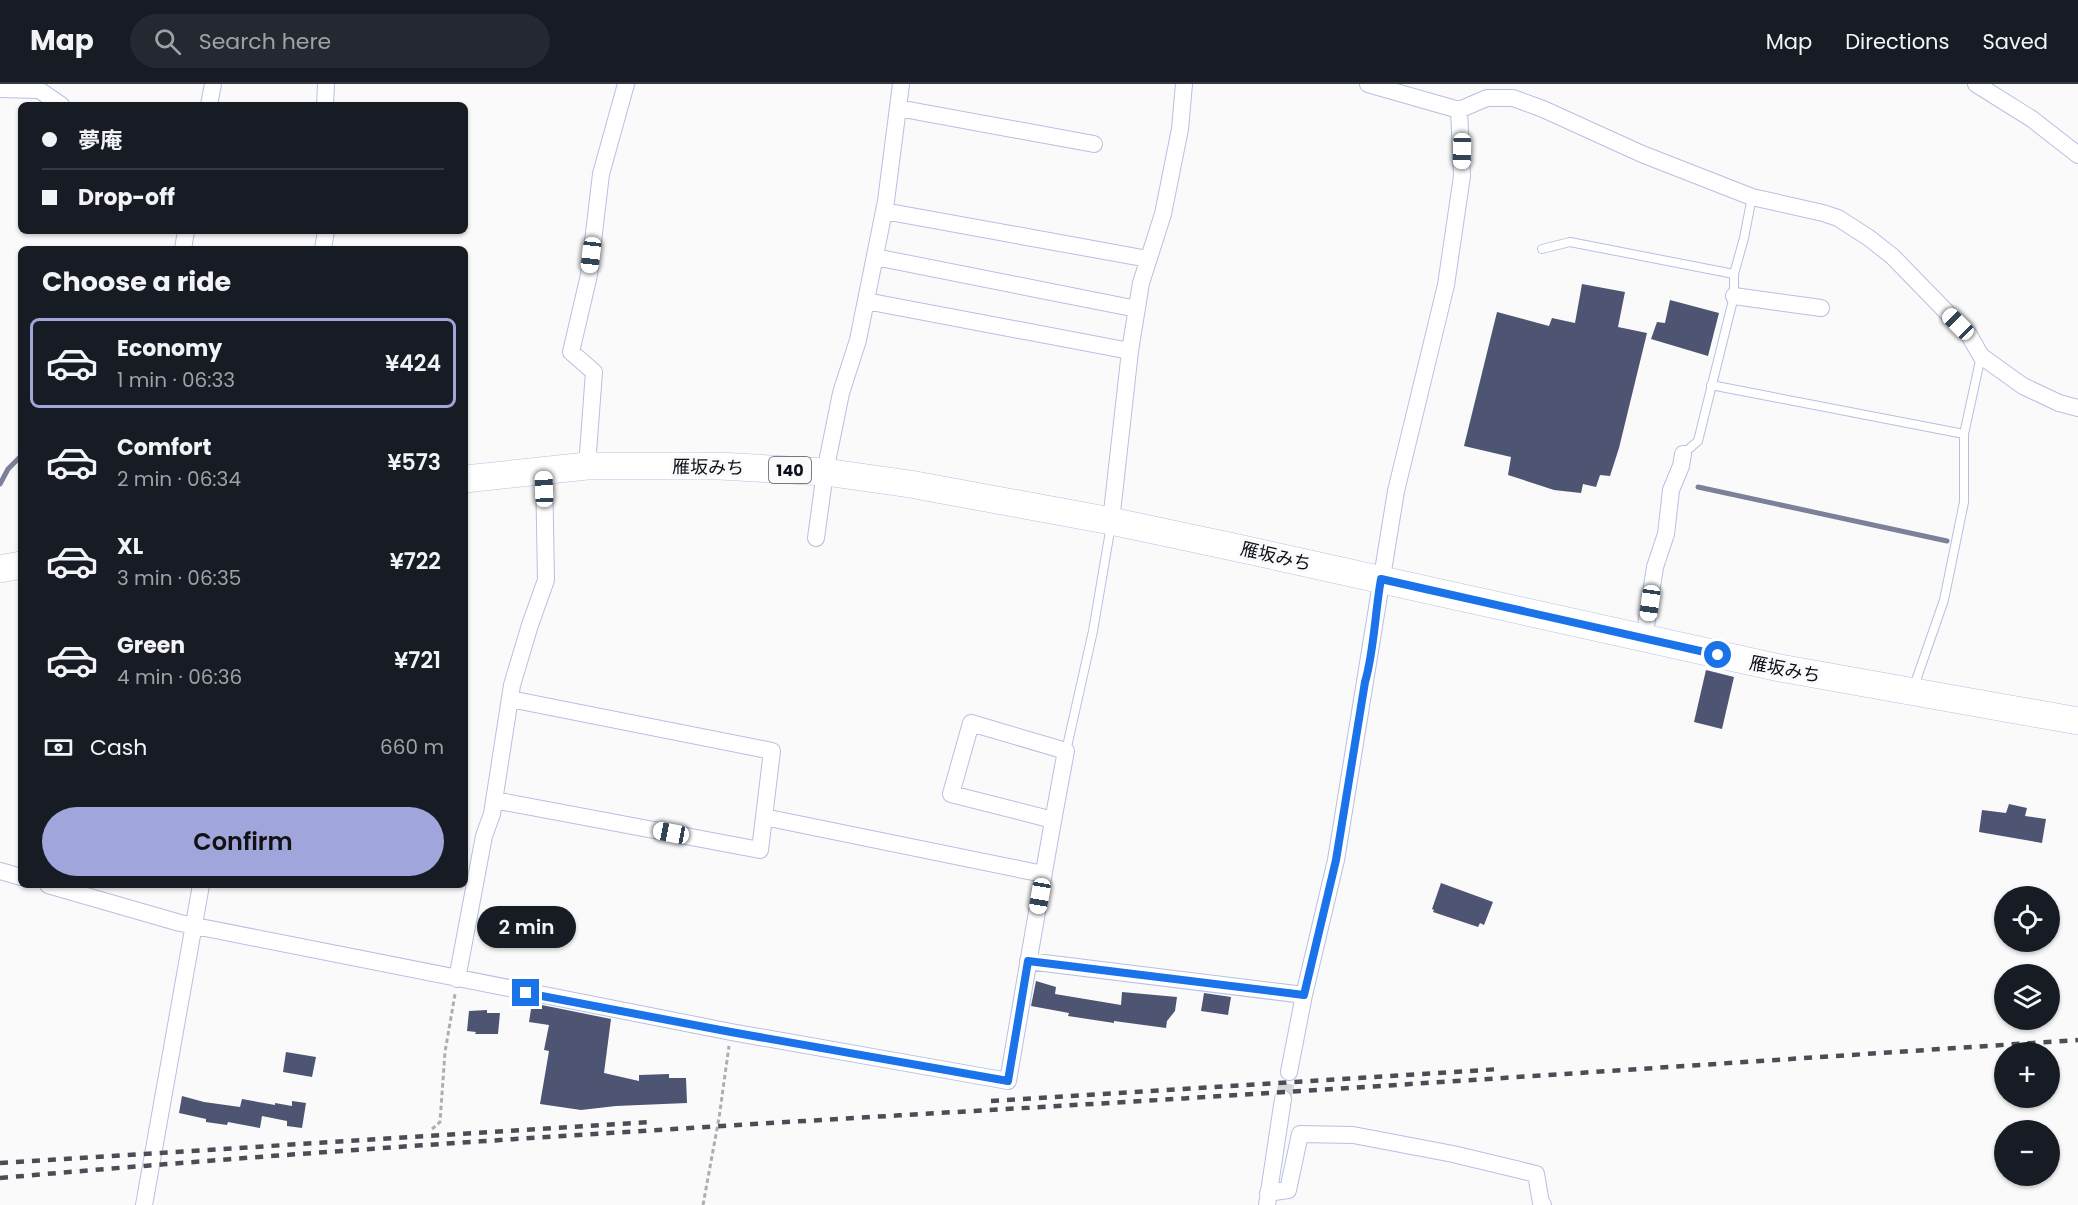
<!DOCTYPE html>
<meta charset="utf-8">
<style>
:root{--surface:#171b24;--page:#242831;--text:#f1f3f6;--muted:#9ea1a6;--line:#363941;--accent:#a0a6db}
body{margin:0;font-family:Poppins,"Noto Sans JP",sans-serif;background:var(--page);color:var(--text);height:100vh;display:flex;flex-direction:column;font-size:22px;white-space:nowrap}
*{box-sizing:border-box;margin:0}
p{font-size:20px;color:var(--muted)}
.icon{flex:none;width:33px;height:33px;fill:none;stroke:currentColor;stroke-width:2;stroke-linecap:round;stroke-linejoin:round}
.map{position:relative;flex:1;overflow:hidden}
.details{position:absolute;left:18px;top:162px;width:450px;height:642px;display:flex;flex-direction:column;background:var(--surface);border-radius:9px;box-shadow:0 2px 4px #0004}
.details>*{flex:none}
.guide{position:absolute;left:18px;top:18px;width:450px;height:132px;border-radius:9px;box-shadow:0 2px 4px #0004;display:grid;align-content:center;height:132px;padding:0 24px;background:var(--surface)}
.buttons{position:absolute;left:1994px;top:802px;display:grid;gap:12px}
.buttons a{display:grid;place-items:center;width:66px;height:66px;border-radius:50%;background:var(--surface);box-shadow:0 2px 4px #0004;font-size:30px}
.end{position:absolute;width:27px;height:27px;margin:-14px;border:8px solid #1a73e8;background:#fff;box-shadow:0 0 0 3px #fff}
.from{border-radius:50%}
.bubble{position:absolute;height:42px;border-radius:21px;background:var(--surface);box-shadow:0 2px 4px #0004;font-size:20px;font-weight:600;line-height:42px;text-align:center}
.car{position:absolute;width:18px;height:36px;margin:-18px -9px;border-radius:8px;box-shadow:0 0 4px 2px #0007;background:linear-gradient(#fff 24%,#345 0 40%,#fff 0 76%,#345 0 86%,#fff 0)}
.guide b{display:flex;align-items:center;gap:21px;height:57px;font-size:22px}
.guide b+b{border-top:2px solid var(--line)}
.guide i{width:15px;height:15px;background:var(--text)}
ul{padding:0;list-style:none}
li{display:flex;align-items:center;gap:18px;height:90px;margin:0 12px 9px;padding:0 12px;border:3px solid transparent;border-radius:9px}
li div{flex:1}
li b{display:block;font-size:22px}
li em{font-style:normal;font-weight:600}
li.active{border-color:var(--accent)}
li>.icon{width:54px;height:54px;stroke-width:1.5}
h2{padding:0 24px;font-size:27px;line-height:72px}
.pay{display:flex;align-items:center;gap:15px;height:66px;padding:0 24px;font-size:22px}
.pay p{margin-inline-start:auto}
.action{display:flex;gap:12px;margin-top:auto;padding:12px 24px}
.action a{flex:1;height:69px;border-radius:36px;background:var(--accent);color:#111;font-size:24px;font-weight:600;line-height:69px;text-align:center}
header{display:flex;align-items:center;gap:36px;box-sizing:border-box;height:84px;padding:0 30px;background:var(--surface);border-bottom:2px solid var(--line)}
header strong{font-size:28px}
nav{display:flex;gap:33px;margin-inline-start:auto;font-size:21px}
.search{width:420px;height:54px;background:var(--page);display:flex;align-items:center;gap:15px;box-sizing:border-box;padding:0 21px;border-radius:33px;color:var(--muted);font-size:22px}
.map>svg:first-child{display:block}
</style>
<header>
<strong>Map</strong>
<div class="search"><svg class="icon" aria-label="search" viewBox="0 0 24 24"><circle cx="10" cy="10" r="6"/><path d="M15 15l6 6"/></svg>Search here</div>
<nav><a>Map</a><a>Directions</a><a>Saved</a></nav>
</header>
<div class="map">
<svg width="2078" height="1121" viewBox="0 0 2078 1121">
<rect width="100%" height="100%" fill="#fafafa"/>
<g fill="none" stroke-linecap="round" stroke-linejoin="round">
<path stroke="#7b8198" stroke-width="5" d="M0,400L8,385L21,372
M1698,403L1947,457"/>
</g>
<path fill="#4d5572" d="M1582,200L1625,208L1618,243L1647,249L1619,364L1610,392L1600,391L1596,403L1583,400L1581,409L1554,406L1508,391L1511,373L1464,362L1497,228L1549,242L1552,234L1575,239Z
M1670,216L1719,229L1708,272L1651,255L1657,238L1665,239Z
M1706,586L1734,593L1722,645L1694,638Z
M2009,720L2027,724L2025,732L2046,735L2042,759L1979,748L1982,726L2006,729Z
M1441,799L1493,818L1484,841L1480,839L1478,843L1433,828L1434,826L1432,825Z
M1036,897L1056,903L1055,910L1121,921L1122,908L1177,913L1175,927L1167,937L1166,944L1114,937V939L1068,932L1069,929L1031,922Z
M1204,909L1231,913L1228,931L1201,927Z
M532,919L611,935L604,989L639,997V991L669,990V994H686L687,1019L616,1022L581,1026L540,1020L549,967L544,966L549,941L529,938Z
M487,926V929H500L498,950H475L476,948L467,947L469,927Z
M286,968L316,973L312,993L283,988Z
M182,1012L204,1018L240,1023L242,1015L275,1021V1019L292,1022V1017L306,1019L302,1044L287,1042V1037L262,1032L260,1044L228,1038L227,1041L206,1038V1035L179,1029Z"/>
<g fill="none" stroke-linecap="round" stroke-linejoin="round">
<path stroke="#d6d7d9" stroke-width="16" stroke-dasharray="16 8" stroke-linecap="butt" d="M1283,1015L1289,988"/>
<defs>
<path id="service" d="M1542,165L1570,158L1734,190V212L1698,357L1683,370
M1734,190L1744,154L1752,113
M1711,301L1964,350
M1913,605L1944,516L1964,418V350L1981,272
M1066,667L1093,547L1111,441"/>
<path id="minor" d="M1368,0L1459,26L1487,14H1513L1543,25L1642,70L1752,113L1823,129L1838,134L1869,154L1892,172L1969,251L1981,272L2023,302L2059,319L2078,324
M1976,0L2032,35L2078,71
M0,5L39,6L61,21
M209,21L213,0
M325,21L326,0
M898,24L1094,60
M884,127L1148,175
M183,165L186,147
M323,165L326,147
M875,173L1137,225
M1734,212L1821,224
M866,217L1130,267
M587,382L594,288L571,268L589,191L601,90L626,0
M1111,437L1130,267L1141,199L1163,130L1180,45L1184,0
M816,454L825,388L841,309L858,256L886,117L901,0
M1644,555L1655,483L1666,450L1671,406L1681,382L1683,370
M494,716L760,766L772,667L510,615
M764,733L1043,790
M0,787L21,793
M48,801L180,839L731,948L1008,997C1027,887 1045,777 1066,667L971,639L951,710L1053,736
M1028,877L1304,911
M457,895L484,752L492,730L512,601L530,541L546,496L544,386
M1289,988L1304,911L1336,776L1396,407L1446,201L1462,92L1459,26
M1268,1109L1288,1106L1300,1050L1353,1051L1453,1070L1536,1090L1541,1119L1543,1121
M144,1121L201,801
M1267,1121L1283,1015"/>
<path id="trunk" d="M465,395L587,382H720L825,388L910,400L1111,437L1238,464L1780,584L2078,637
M0,485L21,481"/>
</defs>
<use href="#service" stroke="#b6c0e2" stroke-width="10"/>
<use href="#minor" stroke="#b6c0e2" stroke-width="18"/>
<use href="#trunk" stroke="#b6c0e2" stroke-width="28"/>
<path stroke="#adaeb2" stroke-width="3" stroke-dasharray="4.5 3" stroke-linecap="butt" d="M432,1045L440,1038L445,968L455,910
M703,1121L719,1034L729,962"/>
<use href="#service" stroke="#fff" stroke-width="8"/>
<use href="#minor" stroke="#fff" stroke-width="16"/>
<use href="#trunk" stroke="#fff" stroke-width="27"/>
<path stroke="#4a4d55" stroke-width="4.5" stroke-dasharray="8 8" stroke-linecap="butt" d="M991,1017L1500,985
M0,1079L650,1038
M0,1094C386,1060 773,1039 1159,1016C1465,997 1772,976 2078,956"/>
</g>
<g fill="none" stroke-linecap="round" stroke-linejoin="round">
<path stroke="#1a73e8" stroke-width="8" d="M526,909L731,948L1008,997L1028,877L1304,911L1336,776L1365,598C1374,568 1375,528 1381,495L1718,571"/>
</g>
<g text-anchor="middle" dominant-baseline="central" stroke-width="6" stroke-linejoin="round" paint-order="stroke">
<rect fill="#fafafa" stroke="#54565e" stroke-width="1.5" x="769" y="373" width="42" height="26" rx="4.5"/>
<g font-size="16" font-weight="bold" fill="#0d101b">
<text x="790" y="386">140</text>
</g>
<g font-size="18" fill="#0d101b" stroke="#fafafa">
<text transform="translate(708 383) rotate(1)">雁坂みち</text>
<text transform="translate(1276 472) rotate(13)">雁坂みち</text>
<text transform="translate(1785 585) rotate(11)">雁坂みち</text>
</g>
</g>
</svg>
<div class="buttons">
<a><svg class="icon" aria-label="locate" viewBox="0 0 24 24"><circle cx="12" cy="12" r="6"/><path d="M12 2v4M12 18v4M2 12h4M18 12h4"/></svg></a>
<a><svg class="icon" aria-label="layers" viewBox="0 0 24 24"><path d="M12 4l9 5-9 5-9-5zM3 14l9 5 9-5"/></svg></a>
<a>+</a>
<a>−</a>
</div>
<i class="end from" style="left:1718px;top:571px"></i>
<i class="end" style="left:526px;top:909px"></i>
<div class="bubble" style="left:477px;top:822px;width:99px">2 min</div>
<i class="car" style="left:1462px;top:67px;rotate:181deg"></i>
<i class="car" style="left:591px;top:171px;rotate:187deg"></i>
<i class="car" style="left:1958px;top:240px;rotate:315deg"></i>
<i class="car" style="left:544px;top:405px;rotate:358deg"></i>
<i class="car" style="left:1650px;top:519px;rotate:188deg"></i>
<i class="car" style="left:671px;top:749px;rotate:281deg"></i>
<i class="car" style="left:1040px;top:812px;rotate:190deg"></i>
<div class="guide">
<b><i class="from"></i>夢庵</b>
<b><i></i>Drop-off</b>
</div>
<section class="details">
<h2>Choose a ride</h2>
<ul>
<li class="active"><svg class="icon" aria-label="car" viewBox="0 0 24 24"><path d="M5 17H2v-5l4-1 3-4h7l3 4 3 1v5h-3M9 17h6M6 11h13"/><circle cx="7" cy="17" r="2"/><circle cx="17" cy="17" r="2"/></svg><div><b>Economy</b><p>1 min · 06:33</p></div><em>¥424</em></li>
<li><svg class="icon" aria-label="car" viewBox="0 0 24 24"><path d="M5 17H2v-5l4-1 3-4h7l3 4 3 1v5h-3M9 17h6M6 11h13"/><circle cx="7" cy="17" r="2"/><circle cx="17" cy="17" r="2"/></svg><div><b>Comfort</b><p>2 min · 06:34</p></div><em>¥573</em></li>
<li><svg class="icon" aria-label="car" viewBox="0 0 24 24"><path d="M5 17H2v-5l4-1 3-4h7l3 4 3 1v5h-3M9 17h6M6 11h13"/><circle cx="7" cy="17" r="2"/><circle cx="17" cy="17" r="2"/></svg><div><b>XL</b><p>3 min · 06:35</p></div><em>¥722</em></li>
<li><svg class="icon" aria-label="car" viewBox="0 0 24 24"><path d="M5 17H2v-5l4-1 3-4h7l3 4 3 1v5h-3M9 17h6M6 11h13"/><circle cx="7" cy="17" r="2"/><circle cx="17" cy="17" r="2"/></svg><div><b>Green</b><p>4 min · 06:36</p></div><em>¥721</em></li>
</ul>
<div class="pay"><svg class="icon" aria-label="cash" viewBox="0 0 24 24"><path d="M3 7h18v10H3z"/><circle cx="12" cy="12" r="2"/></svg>Cash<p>660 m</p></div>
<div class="action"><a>Confirm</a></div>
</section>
</div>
